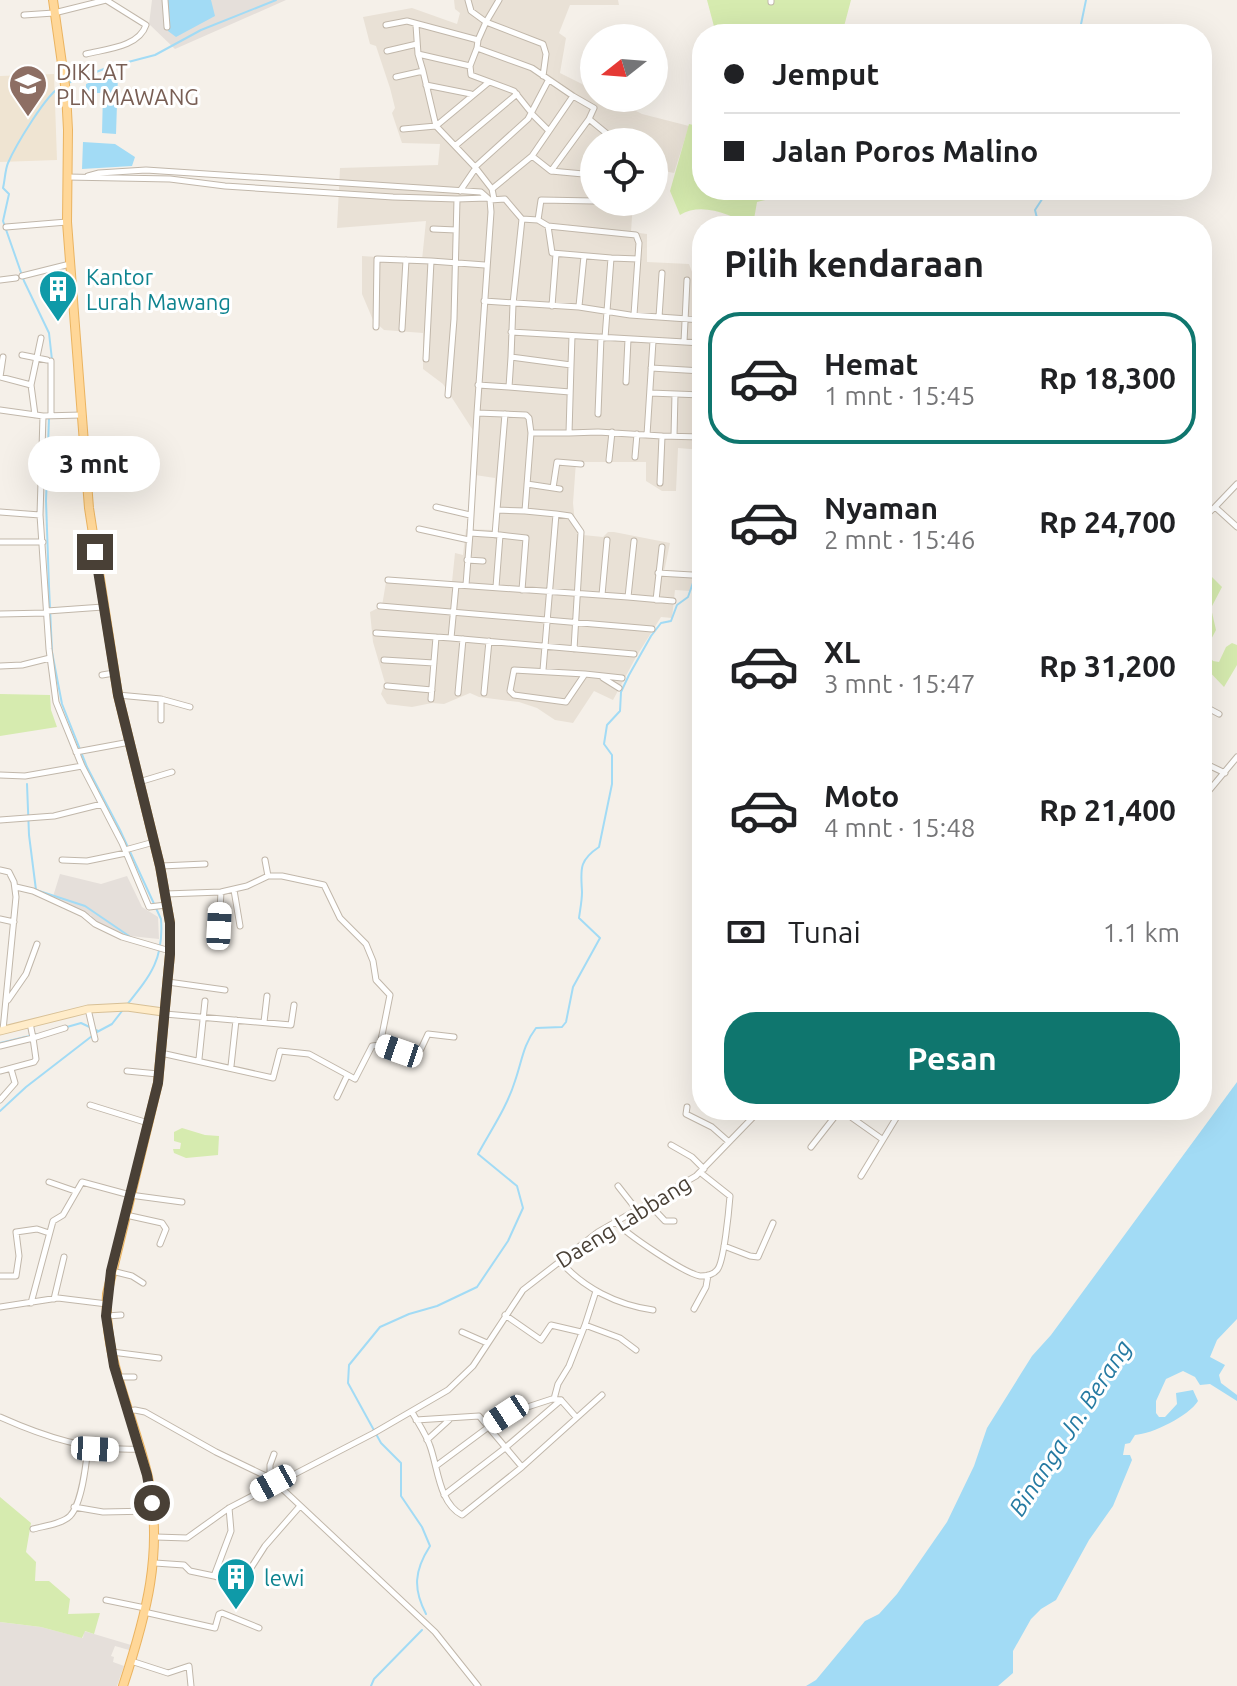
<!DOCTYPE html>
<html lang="id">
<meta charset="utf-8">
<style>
:root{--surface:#fff;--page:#f6f6f6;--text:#202124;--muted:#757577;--line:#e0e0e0;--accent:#0f766e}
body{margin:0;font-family:Ubuntu,sans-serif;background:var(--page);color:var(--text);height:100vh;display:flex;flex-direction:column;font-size:30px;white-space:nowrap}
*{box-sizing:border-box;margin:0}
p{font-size:26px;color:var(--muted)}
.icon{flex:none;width:44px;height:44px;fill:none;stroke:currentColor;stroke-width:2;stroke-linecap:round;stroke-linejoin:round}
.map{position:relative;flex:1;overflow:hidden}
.side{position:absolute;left:692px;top:216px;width:520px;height:904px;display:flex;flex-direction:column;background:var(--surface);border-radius:32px;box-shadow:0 8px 32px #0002}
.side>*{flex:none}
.banner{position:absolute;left:692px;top:24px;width:520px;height:176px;border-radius:32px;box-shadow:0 8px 32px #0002;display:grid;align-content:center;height:176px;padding:0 32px;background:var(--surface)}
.needle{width:52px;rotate:253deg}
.controls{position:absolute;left:580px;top:24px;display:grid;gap:16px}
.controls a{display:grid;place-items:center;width:88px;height:88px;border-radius:50%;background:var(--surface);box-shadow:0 8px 32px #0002;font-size:40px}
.end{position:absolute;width:36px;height:36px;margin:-18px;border:10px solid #494036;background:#fff;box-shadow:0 0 0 4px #fff}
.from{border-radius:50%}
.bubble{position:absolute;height:56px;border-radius:28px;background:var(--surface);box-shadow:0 8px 32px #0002;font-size:26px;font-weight:700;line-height:56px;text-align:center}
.car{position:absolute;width:24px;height:48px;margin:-24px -12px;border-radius:10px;box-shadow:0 0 6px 2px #0007;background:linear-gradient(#fff 24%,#345 0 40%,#fff 0 76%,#345 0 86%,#fff 0)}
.banner b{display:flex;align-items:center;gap:28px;height:76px;font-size:30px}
.banner b+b{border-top:2px solid var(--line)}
.banner i{width:20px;height:20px;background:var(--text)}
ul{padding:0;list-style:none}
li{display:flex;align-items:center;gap:24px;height:132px;margin:0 16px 12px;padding:0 16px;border:4px solid transparent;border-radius:32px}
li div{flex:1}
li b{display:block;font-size:30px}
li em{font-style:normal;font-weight:700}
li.current{border-color:var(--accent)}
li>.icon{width:72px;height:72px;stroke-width:1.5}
h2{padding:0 32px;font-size:36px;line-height:96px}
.pay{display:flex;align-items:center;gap:20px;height:88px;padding:0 32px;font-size:30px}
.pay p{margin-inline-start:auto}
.action{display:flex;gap:16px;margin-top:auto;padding:16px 32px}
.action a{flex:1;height:92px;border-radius:32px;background:var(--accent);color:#fff;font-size:32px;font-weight:700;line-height:92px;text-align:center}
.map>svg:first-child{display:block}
</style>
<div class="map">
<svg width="1237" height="1686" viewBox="0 0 1237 1686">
<rect width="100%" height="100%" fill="#f5f0e9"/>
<path fill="#e9e1d6" d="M454,0H618L619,5H570L559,33L566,38L560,73L594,90V98H610L642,114L689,126L674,173L654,169V142H594V202H633L631,232L647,234V262L689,264L702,298V450L678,448L676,491H662L646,481V462H576L573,503L575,523L583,535L603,537L608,532H614L670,543L664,572L694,577L691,591L675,590L672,618L661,617L636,657L613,700L594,691L573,723L555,720L537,708L519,702L479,697L470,693L444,704L432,703L412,707L387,704L381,694L385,683L373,642L370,612L382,606L386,582L388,580L452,582L455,553L463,555L466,529L493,530L495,478L475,475L476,435L443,384L423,369V333L384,330L373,320L362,294V256L422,260L426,221L337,228L340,168L438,165L440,144L402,143L392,113L395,108L390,88L376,46L370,44L363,17L412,8L457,24L460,13L455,9Z"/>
<path fill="#e5dfda" d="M152,0H286L175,49L149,24Z
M60,874L101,884L127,876L142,907L158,917L159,939L120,935L93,921L91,915L51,903Z
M0,1622L41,1627L83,1638L84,1631L131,1645L129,1650L115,1646L111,1656L114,1657L113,1662L124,1666L117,1686H0Z"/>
<path fill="#efe4d2" d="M54,74L57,160L0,162V76Z"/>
<path fill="#d6ebaf" d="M707,0H851L842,34H716Z
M689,124L702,127V190H806L804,199L774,198L757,202L753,225C730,216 703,201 680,215L670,191Z
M1202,567L1222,587L1211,608L1216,630L1205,651L1213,661L1219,662L1226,647L1232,643L1237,645V665L1224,687L1202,664Z
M0,694L50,695L51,710L57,727L0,736Z
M182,1128L205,1135L219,1136L218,1155L186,1158L174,1153L173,1149H180L181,1143L174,1141V1132Z
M0,1497L31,1523L26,1552L36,1562L35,1581H49L70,1599L68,1614L100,1613L94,1634L85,1631L82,1638L41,1627L0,1622Z"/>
<path fill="#a2dbf5" d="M166,0H211L215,16L176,37L168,31Z
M118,74L116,134L102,133L103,93H86V84L107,75Z
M83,142L115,144L135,157L132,166L82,169Z
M1237,1082V1319L1217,1340L1210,1357L1225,1365L1219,1375L1221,1383L1237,1395V1401L1210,1384L1200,1385L1195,1377L1183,1371L1166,1379L1156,1401V1413L1159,1417H1165L1177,1404L1176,1393L1193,1390L1198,1401C1189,1416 1152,1434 1135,1435L1130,1443L1125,1444L1123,1455H1130L1132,1460L1113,1506L1089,1540L1056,1600L1041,1609L1031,1619L1013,1651V1673L998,1686H806L816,1680L865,1621L879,1614L897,1594L947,1522L974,1466L987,1428L1032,1356L1051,1335Z"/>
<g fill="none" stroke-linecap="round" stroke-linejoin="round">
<path stroke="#a2dbf5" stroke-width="2" d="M1079,34L1086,0
M68,83L109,67L155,55L201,30L276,0
M1039,226L1035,210L1048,190
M52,360L49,333L24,281L3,221L9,194L3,188C5,180 5,170 8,163C15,147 47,92 62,86
M53,400V378
M49,418L46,501L49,586L52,652L62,704L87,767L120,830L161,919C164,960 150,976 126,1006
M693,583L702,614
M27,784L29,835L36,890L85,906L129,936
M67,1027L81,1023L98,1031
M97,1032L112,1024L122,1011
M0,1043L38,1034
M0,1111L26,1087L92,1036
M426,1614C413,1589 414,1571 430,1546L422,1527L401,1496V1463L381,1443L348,1383L349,1365L380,1327L409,1314L437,1306L477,1287L508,1241L523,1208L517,1186L478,1154C491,1130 507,1107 515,1081C522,1061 523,1045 536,1028L562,1027L566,1022L573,987L600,938L579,918C580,910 582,901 582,892C581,870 578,861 599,847L612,784V755L604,744L607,725L620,711L621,692L629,675L651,636L661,623L671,621L677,605L688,597L702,557
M371,1686L374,1679L422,1630"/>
<defs>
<path id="street" d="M165,0L167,27
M468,0L471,11L486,22L478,40
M499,0L486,22L543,44L546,54L543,76
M771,0V2
M24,15L54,13L106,0L146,25C139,47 106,49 86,54
M386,25L407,21L478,40L477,48L532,68L573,96L532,156
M416,25L418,54L470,66
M477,48L470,66L471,75L514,91L530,111
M387,51L417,44
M423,71L436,126L475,167
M396,77L423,71L418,54
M426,85L471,94
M573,96L594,108L589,119
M532,114L548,130
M403,129L436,126L489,82
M608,135L618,142
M455,146L517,94
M551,171L589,119L606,133L607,137L604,142
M583,174L594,156
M88,176L99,173L146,170L481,192L490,200L491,212L477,413L526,415L529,418L531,433
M67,177L170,179L225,186L393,197L457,199L487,198
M492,189L475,167L528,119L548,81
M460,191L475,169
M494,199L492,189L532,156L551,171L594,175
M490,200L505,199L522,219L538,220L548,226L636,235L639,243L634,315
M604,202L619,203
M522,219L513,304L511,357L571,365L569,433H531L525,511L556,514L543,670
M538,220L541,200L594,201
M548,226L552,253L611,258L605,338
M6,227L67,222
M433,229L456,230
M611,258L638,259
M22,276L70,264
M0,280L16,278
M484,301L579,307L630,315L702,320
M552,306L556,254
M579,306L584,256
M659,317L662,273
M376,327L377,259L431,261
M402,329L406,260
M511,332L702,343
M684,342L687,280
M22,355L47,360
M511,357L509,387L570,392
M426,359L431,261L485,265
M571,365L572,336
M651,368L702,371
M0,377L31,385L35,415
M0,377L3,357
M626,382L628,339
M31,385L41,338
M478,385L509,387
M650,393L702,395
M448,395L454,319L457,199
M0,410L43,416L81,415
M505,414L497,510L525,511
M598,414L601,337
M51,415V361
M43,416L40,515L49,649L56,702L82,766L122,843L149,907L166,905
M569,433L598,432L662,436L660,483
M647,435L653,341
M662,436L701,437
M674,436L675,394
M699,437L700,395
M635,457L637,434
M609,460L612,432
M527,484L560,489
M553,488L557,462L581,464
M436,507L470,515
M1215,507L1237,484
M0,512L40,515
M556,514L570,516L581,532L574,649
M1202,519L1215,507L1237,527
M419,529L469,540
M470,533L477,413
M495,535L497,510
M1202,539L1204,542
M0,542H43
M467,560L483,561
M658,573L692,575
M388,580L628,597L634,541
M456,585L451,638L634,654
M466,585L470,533L500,535
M496,587L500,535L526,538L522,590
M602,595L607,540
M628,597L673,601
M656,600L662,547
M380,606L652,629
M47,611L103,607
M0,614L47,613
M376,633L451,638
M384,660L434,663
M0,666L22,665L50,658
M585,674L514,670L510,691L514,695L566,702L585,674L622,678
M102,675L114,673
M603,678L619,688
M1202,684V686
M387,686L432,690
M458,693L463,639
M484,693L489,641
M118,695L161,699L190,707
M161,699V720
M431,699L436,637
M1202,705L1219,714
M76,752L130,742
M1202,762L1225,773
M0,775L25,776L82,766
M139,782L172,772
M1202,799L1237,757
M0,820L54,816L102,804
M125,850L154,842
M62,860L87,861L126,853
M265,860L268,876
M161,866L205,864
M0,870L9,872L14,882L16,897L3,1030
M16,887L33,891L83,914L95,924L122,937L170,951
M234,890L240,926
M166,894L221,892L247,886L268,876H282L324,885L340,918L366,944L373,961L376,980L390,995L380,1045
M0,919L14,922
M219,926L221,892
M168,982L225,990
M8,1000L26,974L37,944
M88,1009L95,1039
M165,1014L291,1025L294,1005
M264,1022L267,996
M0,1046L33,1038L30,1023
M161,1053L273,1078L280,1051L309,1054L355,1079L372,1046L380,1045L412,1054L421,1049L428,1034L454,1037
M199,1059L205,1001
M231,1066L236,1020
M0,1071L34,1062L36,1059L33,1038L65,1028
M127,1071L158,1074
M337,1097L347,1076
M0,1100L15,1083L11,1069
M90,1105L148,1123
M687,1107L686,1114L712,1127L729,1142
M841,1110L882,1139
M671,1145L692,1157L704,1169
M811,1147L840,1110
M861,1176L901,1110
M49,1182L75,1191
M618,1186L636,1209
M647,1202L665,1221H674
M126,1215L162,1223L166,1229L160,1244
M615,1221C626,1234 684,1273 700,1276C705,1276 713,1275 717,1270C724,1263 729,1209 730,1196L701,1173
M724,1246L750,1256L758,1257L773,1223
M559,1260C583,1288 617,1305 653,1310
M112,1271L132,1276L143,1283
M0,1276H16L19,1256L16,1232L37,1229L49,1233
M54,1299L64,1257
M31,1303L53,1221L63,1215L82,1182L130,1195L182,1202
M0,1307L58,1298L107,1304
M694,1309L706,1287L708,1275
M505,1315L541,1340L551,1325L581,1332
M107,1316L121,1315
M585,1325L596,1291
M462,1332L487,1343
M112,1352L159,1358
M118,1377H134
M554,1399L558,1384L569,1366L585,1325L620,1338L636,1350
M128,1411L135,1410L145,1412L216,1452L270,1478L273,1483
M412,1412C418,1423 426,1434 430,1446C438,1468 439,1503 462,1515L522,1467L602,1395
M0,1417C47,1438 88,1451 139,1449
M416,1420L479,1416L522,1467
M427,1440L449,1420
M436,1466L506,1414L552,1399L561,1400
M270,1477V1465L274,1454
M275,1482L435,1632L478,1686
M444,1495L505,1448L561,1400L576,1417
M74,1507L103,1512L152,1511
M33,1529C44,1526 62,1524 70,1516C82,1503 86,1465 88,1447
M156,1537L187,1538L229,1508L374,1433L448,1390L473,1366L523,1290L598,1232L696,1176L760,1110
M155,1563L184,1565L190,1571L214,1576L231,1531L229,1508
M214,1576L240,1585L265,1546L300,1506
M106,1600L145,1608
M144,1612L215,1628L219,1614L222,1613L259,1628
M131,1661L168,1673L189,1666L191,1686"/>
<path id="secondary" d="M0,1031L88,1009L127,1007L163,1012"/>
<path id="primary" d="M53,0L66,92L68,130L67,222L89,508L118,695L160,866L170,923V954L158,1083L107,1294C103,1359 134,1415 148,1477C164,1552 146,1616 123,1686"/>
</defs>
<use href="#street" stroke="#c1b7aa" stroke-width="7"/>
<use href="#secondary" stroke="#d8c096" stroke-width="9"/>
<use href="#primary" stroke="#ebb461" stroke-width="10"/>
<use href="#street" stroke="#fff" stroke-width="5"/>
<use href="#secondary" stroke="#ffecc9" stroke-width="7"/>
<use href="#primary" stroke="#ffd798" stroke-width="8"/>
</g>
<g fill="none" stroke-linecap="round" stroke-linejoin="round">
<path stroke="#494036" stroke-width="10" d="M95,552L118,695L160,866L170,923V954L158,1083L111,1271L106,1316L114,1366L147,1475L152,1503"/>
</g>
<defs>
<symbol id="school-pin" viewBox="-11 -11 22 30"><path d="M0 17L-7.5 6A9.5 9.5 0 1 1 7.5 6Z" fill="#8d6e63" stroke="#fff"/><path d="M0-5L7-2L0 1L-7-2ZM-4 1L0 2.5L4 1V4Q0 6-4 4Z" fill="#fff"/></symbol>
<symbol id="building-pin" viewBox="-11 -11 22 30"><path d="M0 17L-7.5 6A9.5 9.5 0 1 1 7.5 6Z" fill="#0f9aa8" stroke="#fff"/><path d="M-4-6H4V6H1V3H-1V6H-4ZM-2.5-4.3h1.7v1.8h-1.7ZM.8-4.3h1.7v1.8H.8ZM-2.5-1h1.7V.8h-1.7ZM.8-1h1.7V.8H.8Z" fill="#fff"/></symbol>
</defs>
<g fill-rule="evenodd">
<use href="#school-pin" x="6" y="62" width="44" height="60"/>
<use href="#building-pin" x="36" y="267" width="44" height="60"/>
<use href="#building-pin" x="214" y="1555" width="44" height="60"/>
</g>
<g text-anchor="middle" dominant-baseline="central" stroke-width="6" stroke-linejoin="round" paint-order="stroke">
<g font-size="22" fill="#785e54" stroke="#fff" text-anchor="start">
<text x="56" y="71">DIKLAT<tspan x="56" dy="25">PLN MAWANG</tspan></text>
</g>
<g font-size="22" fill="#0d838f" stroke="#fff" text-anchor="start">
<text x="86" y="276">Kantor<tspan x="86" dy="25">Lurah Mawang</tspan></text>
<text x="264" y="1577">lewi</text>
</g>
<g font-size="22" fill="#494036" stroke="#fff">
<text transform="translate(623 1221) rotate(-32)">Daeng Labbang</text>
</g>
<g font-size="24" font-style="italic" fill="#257aa2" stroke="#fff">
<text transform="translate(1070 1428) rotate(-57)">Binanga Jn. Berang</text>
</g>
</g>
</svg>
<div class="controls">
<a><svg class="needle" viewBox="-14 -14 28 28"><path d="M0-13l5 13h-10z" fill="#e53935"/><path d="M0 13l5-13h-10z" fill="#757577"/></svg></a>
<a><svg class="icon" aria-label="locate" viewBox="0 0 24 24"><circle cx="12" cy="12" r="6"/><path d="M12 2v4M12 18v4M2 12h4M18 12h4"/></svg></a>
</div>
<i class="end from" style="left:152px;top:1503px"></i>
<i class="end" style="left:95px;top:552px"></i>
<div class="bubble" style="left:28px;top:436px;width:132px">3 mnt</div>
<i class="car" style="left:219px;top:926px;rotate:3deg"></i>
<i class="car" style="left:399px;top:1051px;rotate:289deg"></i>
<i class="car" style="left:506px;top:1414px;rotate:237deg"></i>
<i class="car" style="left:95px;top:1449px;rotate:93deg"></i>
<i class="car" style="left:273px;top:1483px;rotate:241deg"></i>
<div class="banner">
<b><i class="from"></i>Jemput</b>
<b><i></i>Jalan Poros Malino</b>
</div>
<section class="side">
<h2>Pilih kendaraan</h2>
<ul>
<li class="current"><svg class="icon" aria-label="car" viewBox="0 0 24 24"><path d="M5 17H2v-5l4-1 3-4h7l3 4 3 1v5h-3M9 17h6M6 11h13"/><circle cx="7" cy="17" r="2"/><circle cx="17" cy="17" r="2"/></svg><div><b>Hemat</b><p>1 mnt · 15:45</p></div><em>Rp 18,300</em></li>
<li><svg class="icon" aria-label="car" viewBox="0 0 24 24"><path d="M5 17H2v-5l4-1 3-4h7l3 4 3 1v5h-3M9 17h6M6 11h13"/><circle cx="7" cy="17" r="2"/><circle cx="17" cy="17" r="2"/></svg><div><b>Nyaman</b><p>2 mnt · 15:46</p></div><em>Rp 24,700</em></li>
<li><svg class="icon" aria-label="car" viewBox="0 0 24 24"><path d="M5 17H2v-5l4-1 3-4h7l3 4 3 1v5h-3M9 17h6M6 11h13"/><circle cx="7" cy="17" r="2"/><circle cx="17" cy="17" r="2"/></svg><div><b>XL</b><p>3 mnt · 15:47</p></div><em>Rp 31,200</em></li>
<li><svg class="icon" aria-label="car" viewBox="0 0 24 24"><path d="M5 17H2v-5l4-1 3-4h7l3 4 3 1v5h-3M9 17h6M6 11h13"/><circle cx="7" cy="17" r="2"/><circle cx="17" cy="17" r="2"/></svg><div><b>Moto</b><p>4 mnt · 15:48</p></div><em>Rp 21,400</em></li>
</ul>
<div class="pay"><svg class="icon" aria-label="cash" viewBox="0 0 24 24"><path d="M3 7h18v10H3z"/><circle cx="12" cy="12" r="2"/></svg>Tunai<p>1.1 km</p></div>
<div class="action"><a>Pesan</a></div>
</section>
</div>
